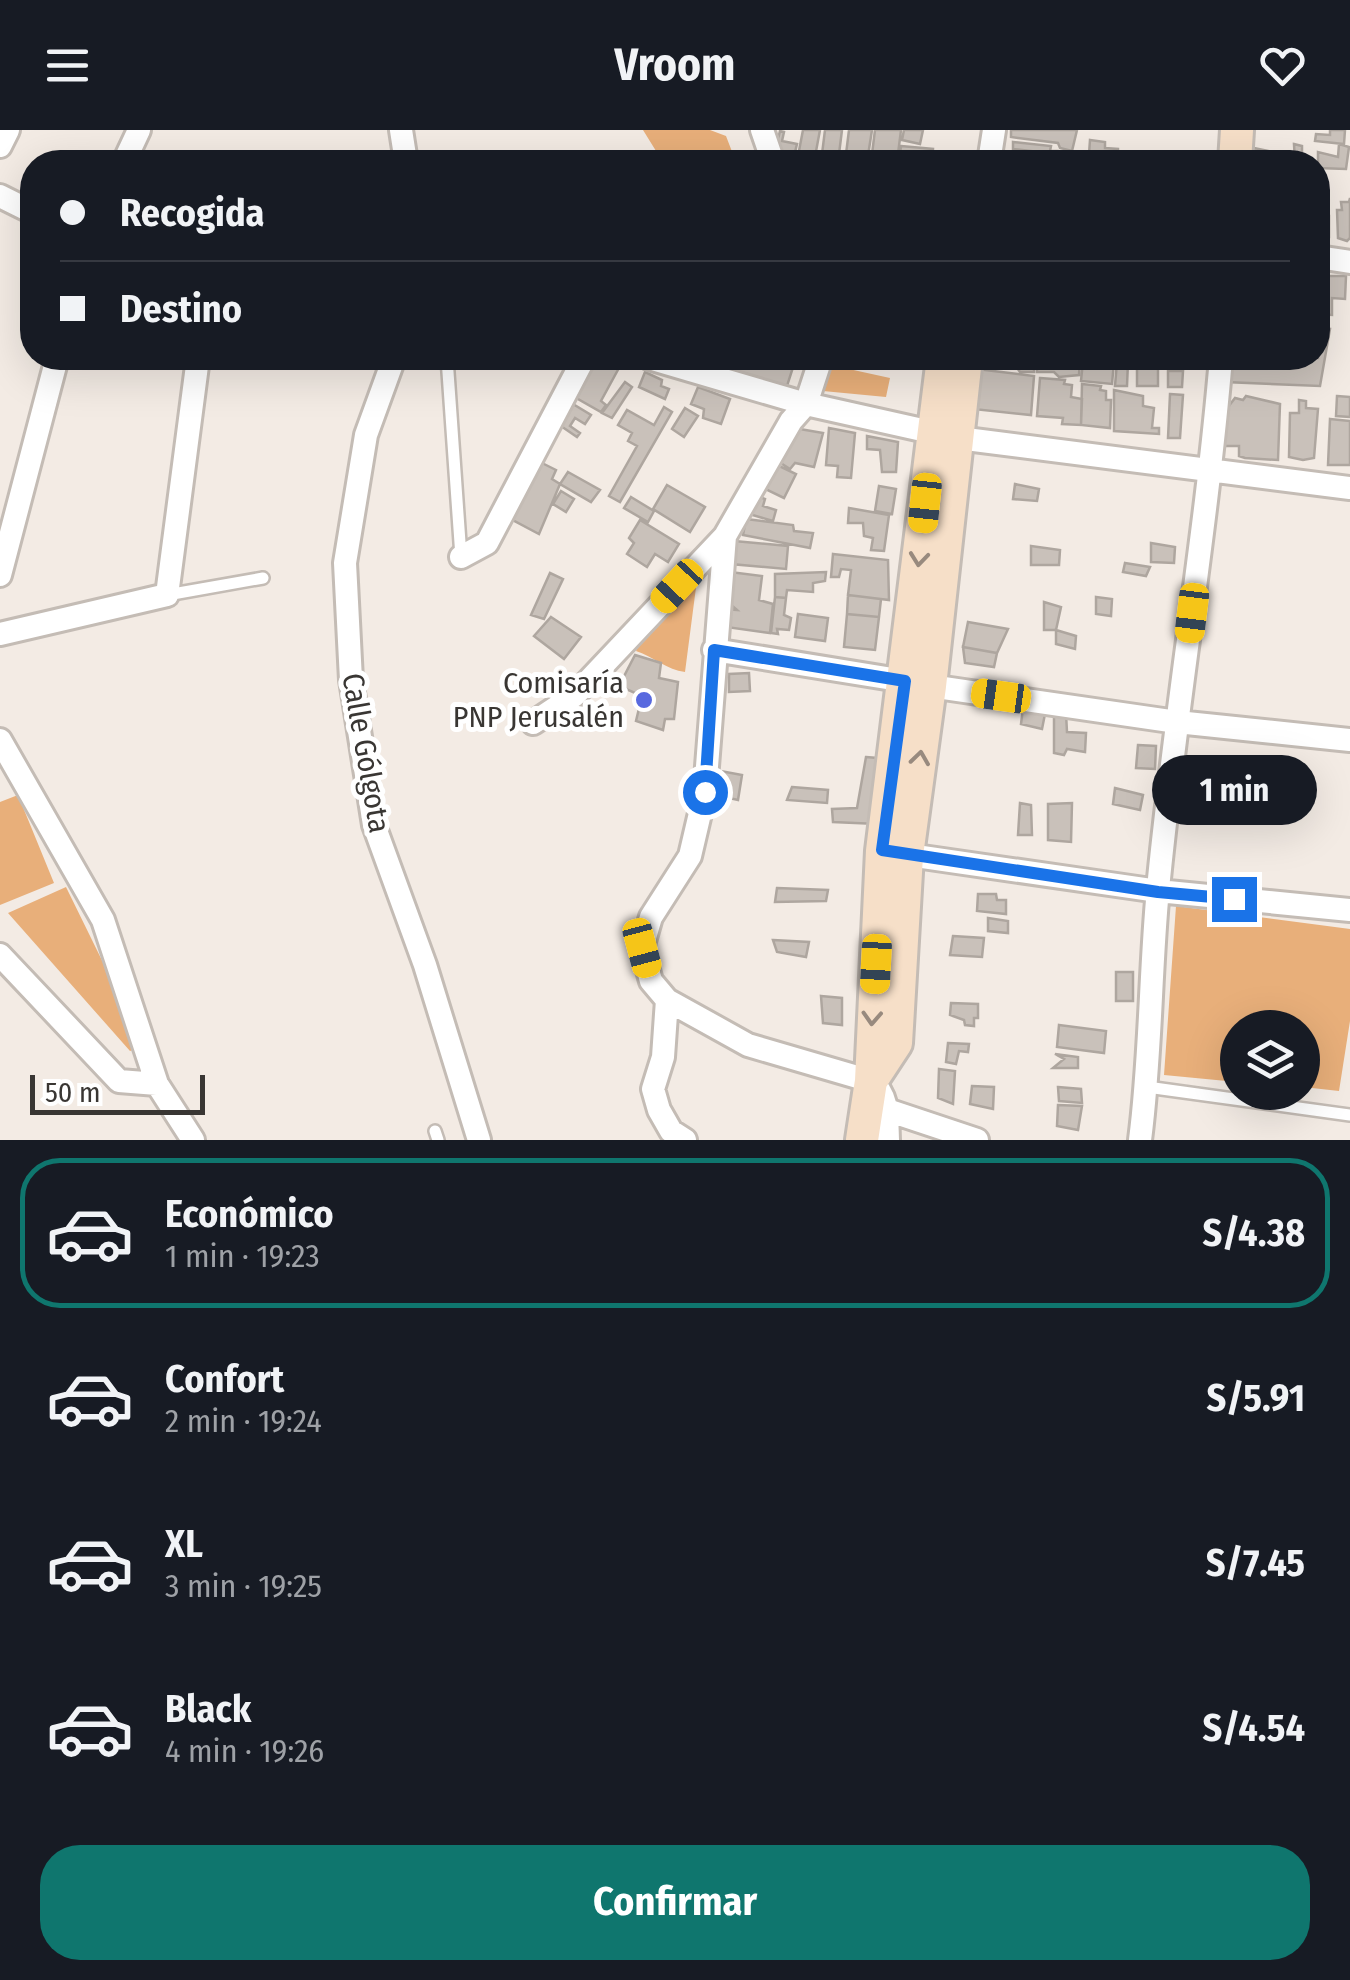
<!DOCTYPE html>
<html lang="es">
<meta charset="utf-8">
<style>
:root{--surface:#171b24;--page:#20242c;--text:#f1f3f6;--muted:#9ea1a6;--line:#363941;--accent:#0f766e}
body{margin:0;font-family:"Fira Sans Condensed",sans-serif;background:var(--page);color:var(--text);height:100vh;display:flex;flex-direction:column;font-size:38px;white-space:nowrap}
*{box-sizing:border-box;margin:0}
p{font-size:32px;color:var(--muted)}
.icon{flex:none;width:55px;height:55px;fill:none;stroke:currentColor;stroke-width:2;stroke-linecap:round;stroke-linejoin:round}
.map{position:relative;height:1010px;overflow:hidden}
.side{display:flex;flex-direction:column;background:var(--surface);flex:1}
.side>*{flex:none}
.banner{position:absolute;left:20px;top:20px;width:1310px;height:220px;border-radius:40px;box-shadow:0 10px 40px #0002;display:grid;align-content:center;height:220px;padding:0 40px;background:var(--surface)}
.fabs{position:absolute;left:1220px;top:880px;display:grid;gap:20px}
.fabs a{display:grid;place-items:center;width:100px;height:100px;border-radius:50%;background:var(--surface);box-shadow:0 10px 40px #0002;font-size:50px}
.scale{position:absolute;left:30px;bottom:25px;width:175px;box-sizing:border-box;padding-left:10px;border:5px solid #393633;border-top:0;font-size:28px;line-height:35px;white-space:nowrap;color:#393633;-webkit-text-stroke:8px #fff;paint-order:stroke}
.end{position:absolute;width:45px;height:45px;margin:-22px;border:12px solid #1a73e8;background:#fff;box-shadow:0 0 0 5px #fff}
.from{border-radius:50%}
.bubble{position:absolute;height:70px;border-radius:35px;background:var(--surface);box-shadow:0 10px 40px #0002;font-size:32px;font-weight:700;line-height:70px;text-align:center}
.car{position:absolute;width:30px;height:60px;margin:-30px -15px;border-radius:12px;box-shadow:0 0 8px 2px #0007;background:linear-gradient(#f5c518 24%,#345 0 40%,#f5c518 0 76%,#345 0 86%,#f5c518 0)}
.banner b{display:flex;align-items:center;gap:35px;height:95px;font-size:38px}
.banner b+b{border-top:2px solid var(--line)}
.banner i{width:25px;height:25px;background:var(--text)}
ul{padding:18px 0 0;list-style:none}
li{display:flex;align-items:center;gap:30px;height:150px;margin:0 20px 15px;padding:0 20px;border:5px solid transparent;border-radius:40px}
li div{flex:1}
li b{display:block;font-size:38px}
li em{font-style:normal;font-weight:700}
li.active{border-color:var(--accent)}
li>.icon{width:90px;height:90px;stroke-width:1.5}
.cta{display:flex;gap:20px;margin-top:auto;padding:20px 40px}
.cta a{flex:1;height:115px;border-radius:40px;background:var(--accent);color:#fff;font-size:40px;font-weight:700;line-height:115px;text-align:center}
header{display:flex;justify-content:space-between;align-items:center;height:130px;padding:0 40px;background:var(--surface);font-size:45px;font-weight:700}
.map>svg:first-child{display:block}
</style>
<header><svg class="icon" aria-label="menu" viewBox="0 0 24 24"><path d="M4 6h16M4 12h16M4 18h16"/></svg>Vroom<svg class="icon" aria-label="heart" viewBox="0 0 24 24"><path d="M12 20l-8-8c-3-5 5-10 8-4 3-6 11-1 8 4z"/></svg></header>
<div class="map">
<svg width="1350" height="1010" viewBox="0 0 1350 1010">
<rect width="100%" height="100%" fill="#f3ebe4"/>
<path fill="#e8af7a" d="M643,0H710L726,6L736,32L656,21Z
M826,234L890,248L886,267L823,261Z
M698,442L685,542C667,540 654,527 636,521L644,504Z
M18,665L54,753L0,775V672Z
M66,757L144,916L130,921L8,783Z
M1176,776L1350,799V891L1339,961L1303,957L1302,898H1238L1237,952L1164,945Z"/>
<path fill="#c9c1ba" stroke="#aea69f" stroke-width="2.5" d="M803,0H820L814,32H804V27L798,26Z
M825,0H842L838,32H821Z
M849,0H872L867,32H845Z
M875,0H901L897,32H871Z
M904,0H923L920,14L902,10Z
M1011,0H1077L1072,21L1060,18L1058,13L1011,7Z
M1330,0H1345L1344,14L1315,11L1316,4L1330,5Z
M780,1L784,2L782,11L797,14L794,26L775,22Z
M1090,10L1105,12V18L1118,19V32H1076L1077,23L1089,24Z
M1013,12L1051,16L1050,21H1057L1056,24L1013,19Z
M1294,14L1302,16V32H1252L1254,18L1288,25V32H1295Z
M1339,14L1349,17L1346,39L1318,38V22L1338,27Z
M901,16L933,19L932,32H899Z
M1350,68V108L1347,111L1338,108L1337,80H1342L1341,72H1349Z
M1318,86H1329V107H1319Z
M1318,146H1346L1345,169L1332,168V185L1318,184Z
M1318,198L1330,199L1320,256L1225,252L1226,232L1233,233L1234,228H1318Z
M592,228H605L620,236L601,271L606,275L601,282L571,265Z
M719,228H796L787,256L717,235Z
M990,228H1034V242H1020L1015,235H990Z
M1037,228H1080L1079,245L1059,247L1054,242H1037Z
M1088,228H1110V232H1114L1112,254L1081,251L1083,231Z
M1158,228V256H1137V233L1143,228Z
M1117,232H1128L1127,256H1115Z
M977,239L1034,246L1031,285L973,279Z
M1168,241H1183L1182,257H1168Z
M645,242L662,250L661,256L669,259L665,269L639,257Z
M1040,248L1065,250L1064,254L1072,255L1071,267L1082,269L1081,295L1062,294L1063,288L1037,286Z
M625,252L632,257L612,288L602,283Z
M1082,254L1101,256L1100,260L1106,261V270H1111L1110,298L1081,295Z
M698,257L730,269L721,294L703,288L704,279L691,274Z
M1114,260L1143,266V276L1154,278L1152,298H1159V304L1114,301Z
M1170,264L1183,265L1180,308H1168Z
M1246,266L1280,274L1278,330L1245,328L1239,326V316H1222L1225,281L1235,268L1243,270Z
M1337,266L1350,267V287L1336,286Z
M1299,270L1306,271V278L1318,279L1314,328L1303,330L1289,327L1290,283H1299Z
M568,271L591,285L585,294L575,288L570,296L580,303L577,307L555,292Z
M664,277L672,282L620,372L609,366L637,316L628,311L632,303L618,295L627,280L654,295Z
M685,278L698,286L684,307L672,299Z
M1330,289L1350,291V335H1328Z
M794,298L823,303L814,337L795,333L790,339L776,330Z
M829,298L855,303L851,348L837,347L838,336L826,335Z
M867,306L898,312L896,342H882L880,320L867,319Z
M771,332L796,344L784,368L759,356Z
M542,333L556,340L552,349L560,354L539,404L509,388Z
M568,342L600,360L591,372L560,354Z
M1015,354L1039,359L1037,371L1013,369Z
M667,355L705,377L690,402L653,379Z
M879,356L896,359L892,384L875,381Z
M561,361L574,369L566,382L553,374Z
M755,365L765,369L763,376L776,380L773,391L749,384Z
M631,367L654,381L648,392L624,378Z
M849,378L889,385L884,421L871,420L873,408L864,406L863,393H848Z
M746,389L793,395L794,401L813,403L810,418L743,405Z
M640,390L679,414L668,432L655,424L647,437L627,424L634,413L629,408Z
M734,411L788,416L786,439L731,434Z
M1151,413L1175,417L1174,433L1151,432Z
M1031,416L1060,420L1059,435H1031Z
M833,424L888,430L889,470L848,465L851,440L841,439L839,447H831Z
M1125,433L1150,437L1146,446L1123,442Z
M730,442L762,446L759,470L773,474L770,503L726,497L724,479L737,480L730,474Z
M826,442L825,451L813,453V462L787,460L786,468L775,467V444Z
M550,443L563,449L544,489L531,485Z
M848,465L881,469L879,487L847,484Z
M775,467L786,468L784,485L791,488L789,500L777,499L778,504L771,503Z
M1096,467L1112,469L1111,486L1096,484Z
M1044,472L1061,477L1056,500H1044Z
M798,484L828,488L825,511L795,507Z
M847,484L879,487L875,520L844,517Z
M551,487L581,507L564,529L534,506Z
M968,492L1008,499L997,523L963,517Z
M1056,500L1076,506L1075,519L1056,514Z
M963,517L997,523L994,537L965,533Z
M635,525L661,533L659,548L678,552L674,589H665L663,600L636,591L642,566L619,556Z
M749,543L750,561L729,562V544Z
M1023,578L1045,584L1042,599L1021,594Z
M1054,582L1066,583L1067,602L1086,603L1085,622L1067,619L1064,625L1054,623Z
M1138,615L1156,616L1155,639L1136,638Z
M866,627L889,629L877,694L833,692L832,679L857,678Z
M715,640L742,645L738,670L711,664Z
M792,657L828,660L827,673L787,670Z
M1115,658L1143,665L1140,680L1113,674Z
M1020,673L1031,675L1032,705H1018Z
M1072,673L1071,712L1048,710V674Z
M777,758L828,760L826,771L775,772Z
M978,764H996L997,770H1006V784L977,781Z
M988,788L1008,791V803L988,801Z
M953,806L984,808L982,827L950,825Z
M773,810L809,812L806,827L777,822Z
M1116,842H1133V871H1116Z
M821,866L842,868V895L823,893Z
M951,873L978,874V888H974V896L965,895L964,890L950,885Z
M1059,895L1106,901L1104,923L1057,917Z
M948,913L969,914L968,922L959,921L956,934L946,932Z
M1055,924L1078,927V938H1053L1064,929Z
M939,939L955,941L953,974L938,968Z
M972,956L994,957L993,979L970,974Z
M1058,957L1081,959L1082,973L1059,971Z
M1058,975L1082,976L1078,1000L1057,996Z"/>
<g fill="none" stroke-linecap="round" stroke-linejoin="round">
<defs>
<path id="lane" d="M447,228L461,427
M167,465L263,448
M1147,957L1350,985
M435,1001L438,1010"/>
<path id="street" d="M401,0L406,32
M762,0L773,32
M0,16L8,0
M124,32L139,0
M989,32L994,0
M0,66L32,82
M1318,127L1350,132
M394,228L366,305L345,433L351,550L374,695L425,835L479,1010
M649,228L806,274L958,308L1350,358
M821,228L806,274L791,291L725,406L705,662L690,726L651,787L642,818L651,851L667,870L748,915L871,951C889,966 887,988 888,1010
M461,427L487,413L584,228
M0,445L57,228
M0,504L167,465L198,228
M714,520L905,551
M930,556L1177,592L1350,610
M533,593L575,565L725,406
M0,610L103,790L157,954L193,1010
M895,723L1158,761L1350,780
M0,825L119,951L157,954
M667,870L663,927L653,959L659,980L671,1001L685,1010
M887,980L977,1010
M1140,1010C1151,926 1150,842 1158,759C1175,581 1206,405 1221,228"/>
<path id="secondary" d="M1235,32L1237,0
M871,951L896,913L907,725L930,556L966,228
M862,1010L871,951L882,721L943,228"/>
</defs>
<use href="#lane" stroke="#c4bcb5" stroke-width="16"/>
<use href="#street" stroke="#c4bcb5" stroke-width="28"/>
<use href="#secondary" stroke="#c4bcb5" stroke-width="38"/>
<use href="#lane" stroke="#fff" stroke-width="11"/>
<use href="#street" stroke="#fff" stroke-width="22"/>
<use href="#secondary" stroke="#f6dfc8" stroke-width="32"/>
</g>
<defs><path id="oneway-chevron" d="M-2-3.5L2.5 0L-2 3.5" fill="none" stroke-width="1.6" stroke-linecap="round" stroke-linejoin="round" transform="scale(2.5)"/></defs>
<g stroke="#988a7e">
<use href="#oneway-chevron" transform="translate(919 429) rotate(96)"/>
<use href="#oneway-chevron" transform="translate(920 628) rotate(-82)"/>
<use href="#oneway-chevron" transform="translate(872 888) rotate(93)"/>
</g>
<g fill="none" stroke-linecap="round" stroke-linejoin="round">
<path stroke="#1a73e8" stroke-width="12" d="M705,662L714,520L905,551L882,720L1158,762L1234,769"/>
</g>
<circle fill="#5869df" stroke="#fff" stroke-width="4" cx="644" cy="570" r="10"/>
<g text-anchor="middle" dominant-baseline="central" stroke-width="10" stroke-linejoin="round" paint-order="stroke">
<g font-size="30" fill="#393633" stroke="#fff" text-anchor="end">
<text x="624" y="553">Comisaría<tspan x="624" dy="34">PNP Jerusalén</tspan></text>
</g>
<g font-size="30" fill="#393633" stroke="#fff">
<text transform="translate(366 623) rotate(80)">Calle Gólgota</text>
</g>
</g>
</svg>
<div class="fabs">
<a><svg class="icon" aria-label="layers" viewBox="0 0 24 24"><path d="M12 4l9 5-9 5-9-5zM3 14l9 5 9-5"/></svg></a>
</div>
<div class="scale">50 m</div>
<i class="end from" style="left:705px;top:662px"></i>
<i class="end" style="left:1234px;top:769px"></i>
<div class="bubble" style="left:1152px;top:625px;width:165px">1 min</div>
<i class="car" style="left:925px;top:373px;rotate:186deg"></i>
<i class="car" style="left:677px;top:456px;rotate:223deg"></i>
<i class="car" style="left:1192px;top:483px;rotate:187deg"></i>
<i class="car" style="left:1001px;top:566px;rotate:278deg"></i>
<i class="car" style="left:642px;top:818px;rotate:165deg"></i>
<i class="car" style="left:876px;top:834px;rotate:183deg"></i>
<div class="banner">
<b><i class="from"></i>Recogida</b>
<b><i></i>Destino</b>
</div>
</div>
<section class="side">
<ul>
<li class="active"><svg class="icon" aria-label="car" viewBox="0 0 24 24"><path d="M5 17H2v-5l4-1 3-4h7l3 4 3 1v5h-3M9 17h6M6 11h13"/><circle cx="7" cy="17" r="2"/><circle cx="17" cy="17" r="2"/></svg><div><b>Económico</b><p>1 min · 19:23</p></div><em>S/4.38</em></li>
<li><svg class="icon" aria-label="car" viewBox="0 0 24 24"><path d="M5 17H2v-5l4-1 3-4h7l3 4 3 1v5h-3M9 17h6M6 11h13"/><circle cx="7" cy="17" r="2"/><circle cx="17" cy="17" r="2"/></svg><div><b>Confort</b><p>2 min · 19:24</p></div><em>S/5.91</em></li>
<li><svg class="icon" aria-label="car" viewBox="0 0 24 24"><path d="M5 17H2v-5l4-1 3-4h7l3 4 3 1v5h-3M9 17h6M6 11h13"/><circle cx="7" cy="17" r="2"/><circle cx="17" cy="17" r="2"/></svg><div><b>XL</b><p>3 min · 19:25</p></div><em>S/7.45</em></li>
<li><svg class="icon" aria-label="car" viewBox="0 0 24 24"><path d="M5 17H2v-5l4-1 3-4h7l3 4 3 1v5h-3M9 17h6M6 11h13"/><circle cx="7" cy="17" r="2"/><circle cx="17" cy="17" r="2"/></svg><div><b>Black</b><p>4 min · 19:26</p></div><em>S/4.54</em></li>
</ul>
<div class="cta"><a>Confirmar</a></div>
</section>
